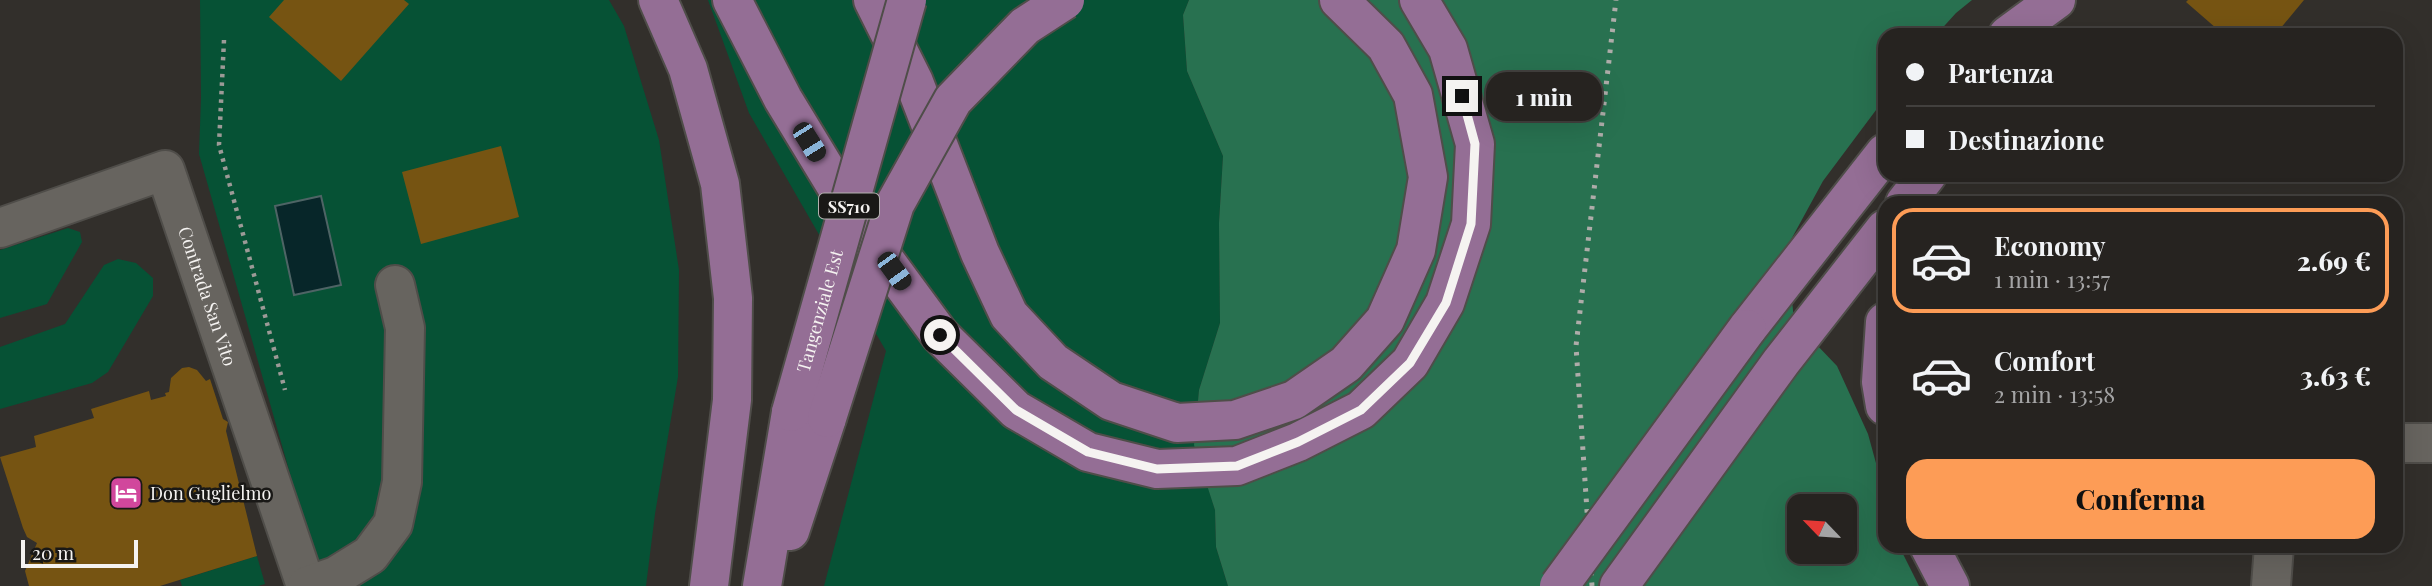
<!DOCTYPE html>
<html lang="it">
<meta charset="utf-8">
<style>
:root{--surface:#262320;--page:#322f2d;--text:#f1f3f6;--muted:#a4a4a5;--line:#42403e;--accent:#fd9c56}
body{margin:0;font-family:"Playfair Display",serif;background:var(--page);color:var(--text);height:100vh;display:flex;flex-direction:column;font-size:26px;white-space:nowrap}
*{box-sizing:border-box;margin:0}
p{font-size:23px;color:var(--muted)}
.icon{flex:none;width:38px;height:38px;fill:none;stroke:currentColor;stroke-width:2;stroke-linecap:round;stroke-linejoin:round}
.map{position:relative;flex:1;overflow:hidden}
.side{position:absolute;left:1878px;top:196px;width:525px;height:357px;display:flex;flex-direction:column;background:var(--surface);border-radius:21px;box-shadow:0 7px 28px #0002,0 0 0 2px var(--line)}
.side>*{flex:none}
.guide{position:absolute;left:1878px;top:28px;width:525px;height:154px;border-radius:21px;box-shadow:0 7px 28px #0002,0 0 0 2px var(--line);display:grid;align-content:center;height:154px;padding:0 28px;background:var(--surface)}
.needle{width:46px;rotate:295deg}
.controls{position:absolute;left:1787px;top:494px;display:grid;gap:14px}
.controls a{display:grid;place-items:center;width:70px;height:70px;border-radius:14px;background:var(--surface);box-shadow:0 7px 28px #0002,0 0 0 2px var(--line);font-size:35px}
.scale{position:absolute;left:21px;bottom:18px;width:117px;box-sizing:border-box;padding-left:7px;border:4px solid #f5f3f1;border-top:0;font-size:19px;line-height:24px;white-space:nowrap;color:#f5f3f1;-webkit-text-stroke:5px #191816;paint-order:stroke}
.end{position:absolute;width:32px;height:32px;margin:-16px;border:9px solid #f5f3f1;background:#111;box-shadow:0 0 0 4px #111}
.from{border-radius:50%}
.bubble{position:absolute;height:49px;border-radius:21px;background:var(--surface);box-shadow:0 7px 28px #0002,0 0 0 2px var(--line);font-size:23px;font-weight:800;line-height:49px;text-align:center}
.car{position:absolute;width:21px;height:42px;margin:-21px -10px;border-radius:9px;box-shadow:0 0 5px 2px #0007;background:linear-gradient(#222 24%,#8ab4d8 0 40%,#222 0 76%,#8ab4d8 0 86%,#222 0)}
.guide b{display:flex;align-items:center;gap:24px;height:66px;font-size:26px}
.guide b+b{border-top:2px solid var(--line)}
.guide i{width:18px;height:18px;background:var(--text)}
ul{padding:12px 0 0;list-style:none}
li{display:flex;align-items:center;gap:21px;height:105px;margin:0 14px 10px;padding:0 14px;border:4px solid transparent;border-radius:21px}
li div{flex:1}
li b{display:block;font-size:26px}
li em{font-style:normal;font-weight:800}
li.current{border-color:var(--accent)}
li>.icon{width:63px;height:63px;stroke-width:1.5}
.cta{display:flex;gap:14px;margin-top:auto;padding:14px 28px}
.cta a{flex:1;height:80px;border-radius:21px;background:var(--accent);color:#111;font-size:28px;font-weight:800;line-height:80px;text-align:center}
.map>svg:first-child{display:block}
</style>
<div class="map">
<svg width="2432" height="586" viewBox="0 0 2432 586">
<rect width="100%" height="100%" fill="#322f2b"/>
<path fill="#065235" d="M200,0H609L624,26L659,140L679,270L678,377L655,514L646,586H322L199,154L201,98Z
M708,0H1189L1183,15L1187,71L1223,156L1219,223L1220,323L1199,390L1195,445L1215,510L1216,547L1228,586H824L886,351L749,113Z
M68,228L80,232L82,242L47,304L0,318V250Z
M118,259L136,263L153,278V296L108,372L92,383L0,409V347L65,324L104,265Z
M257,556L265,584L258,586H182L180,580Z"/>
<path fill="#287150" fill-rule="evenodd" d="M1189,0H1972L1956,13L1936,35H1885V98L1823,181L1787,247L1794,321L1837,366L1868,434L1885,496V546H1899L1919,586H1228L1216,547L1215,510L1194,445L1199,390L1220,323L1219,223L1223,156L1187,71L1183,15ZM1799,506H1844V551H1799Z"/>
<path fill="#072629" stroke="#4e6465" stroke-width="2" d="M321,196L341,285L294,295L275,206Z"/>
<path fill="#765412" d="M284,0H404L409,4L341,81L269,17Z
M2188,0H2304L2275,35H2224L2186,2Z
M501,146L519,217L421,244L402,172Z
M189,367L197,370L206,381L210,379L223,419L228,422L226,431L257,556L160,586H29L25,571L37,543L27,537L23,528L0,457L36,447L34,436L94,418L91,409L149,391L151,400L166,396L165,393L169,392L171,378L182,368Z"/>
<g fill="none" stroke-linecap="round" stroke-linejoin="round">
<defs>
<g id="minor">
<path id="s1" d="M0,228L165,170L306,586"/>
<path d="M2396,443H2432"/>
<path d="M307,586L336,576L370,555L393,524L402,482L405,328L395,285"/>
<path d="M2271,586L2274,546"/>
</g>
<path id="major" d="M658,0L688,69L720,184L733,298L732,400L709,586
M732,0L783,99L862,229L940,335L1016,410L1088,452L1157,469L1237,466L1298,442L1361,410L1410,363L1445,303L1471,224L1475,144L1448,49L1419,0
M873,0L914,82L980,253L1009,315L1053,362L1111,401L1177,423L1235,420L1294,400L1346,364L1385,320L1416,250L1428,177L1413,95L1386,46L1339,0
M2008,35L2056,0
M1905,203L1927,175
M1885,322L1881,382L1885,406
M1747,329L1885,153
M790,531L827,418
M1929,546L1950,586
M762,586L791,412
M1619,586L1781,362L1885,229"/>
</defs>
<use href="#minor" stroke="#4f4d49" stroke-width="42"/>
<use href="#major" stroke="#4f4d49" stroke-width="42"/>
<path stroke="#9c9a97" stroke-width="4.5" stroke-dasharray="3.5 5" stroke-linecap="butt" d="M224,40L219,145L285,390"/>
<use href="#minor" stroke="#67645f" stroke-width="38"/>
<use href="#major" stroke="#946e95" stroke-width="38"/>
<path stroke="#aeaca9" stroke-width="5" stroke-dasharray="3.5 7" stroke-linecap="butt" d="M1592,586L1576,346L1616,0"/>
<defs>
<g id="major-bridge">
<path id="s2" d="M791,412L907,0"/>
<path d="M827,418L895,204L953,100L1025,26L1065,0"/>
<path d="M1559,586L1747,329"/>
</g>
</defs>
<use href="#major-bridge" stroke="#4f4d49" stroke-width="42" stroke-linecap="butt"/>
<use href="#major-bridge" stroke="#946e95" stroke-width="38"/>
</g>
<g fill="none" stroke-linecap="round" stroke-linejoin="round">
<path stroke="#f5f3f1" stroke-width="9" d="M940,335L1016,410L1088,452L1157,469L1237,466L1298,442L1361,410L1410,363L1446,303L1471,224L1475,144L1462,96"/>
</g>
<defs>
<symbol id="hotel-square" viewBox="-11 -11 22 22"><rect x="-9" y="-9" width="18" height="18" rx="4" fill="#d1479c" stroke="#191816"/><path d="M-6-4.5h1.5V1H6V5H4.5V3h-9V5H-6ZM-4 0a1.8 1.8 0 1 1 3.6 0ZM.5 0V-2.5h3Q6-2.5 6 0Z" fill="#fff"/></symbol>
</defs>
<g fill-rule="evenodd">
<use href="#hotel-square" x="107" y="474" width="38" height="38"/>
</g>
<g text-anchor="middle" dominant-baseline="central" stroke-width="5" stroke-linejoin="round" paint-order="stroke">
<rect fill="#191816" stroke="#b3b1af" stroke-width="2" x="819" y="193.5" width="60" height="25" rx="5"/>
<g font-size="16" font-weight="bold" fill="#f5f3f1">
<text x="849" y="206">SS710</text>
</g>
<g font-size="18" fill="#f5f3f1" stroke="#191816">
<text stroke="none"><textPath href="#s1" startOffset="308">Contrada San Vito</textPath></text>
<text stroke="none"><textPath href="#s2" startOffset="105">Tangenziale Est</textPath></text>
</g>
<g font-size="18" fill="#f5f3f1" stroke="#191816" text-anchor="start">
<text x="150" y="493">Don Guglielmo</text>
</g>
</g>
</svg>
<div class="controls">
<a><svg class="needle" viewBox="-14 -14 28 28"><path d="M0-13l5 13h-10z" fill="#e53935"/><path d="M0 13l5-13h-10z" fill="#a4a4a5"/></svg></a>
</div>
<div class="scale">20 m</div>
<i class="end from" style="left:940px;top:335px"></i>
<i class="end" style="left:1462px;top:96px"></i>
<div class="bubble" style="left:1486px;top:72px;width:116px">1 min</div>
<i class="car" style="left:809px;top:142px;rotate:148deg"></i>
<i class="car" style="left:894px;top:271px;rotate:144deg"></i>
<div class="guide">
<b><i class="from"></i>Partenza</b>
<b><i></i>Destinazione</b>
</div>
<section class="side">
<ul>
<li class="current"><svg class="icon" aria-label="car" viewBox="0 0 24 24"><path d="M5 17H2v-5l4-1 3-4h7l3 4 3 1v5h-3M9 17h6M6 11h13"/><circle cx="7" cy="17" r="2"/><circle cx="17" cy="17" r="2"/></svg><div><b>Economy</b><p>1 min · 13:57</p></div><em>2.69 €</em></li>
<li><svg class="icon" aria-label="car" viewBox="0 0 24 24"><path d="M5 17H2v-5l4-1 3-4h7l3 4 3 1v5h-3M9 17h6M6 11h13"/><circle cx="7" cy="17" r="2"/><circle cx="17" cy="17" r="2"/></svg><div><b>Comfort</b><p>2 min · 13:58</p></div><em>3.63 €</em></li>
</ul>
<div class="cta"><a>Conferma</a></div>
</section>
</div>
